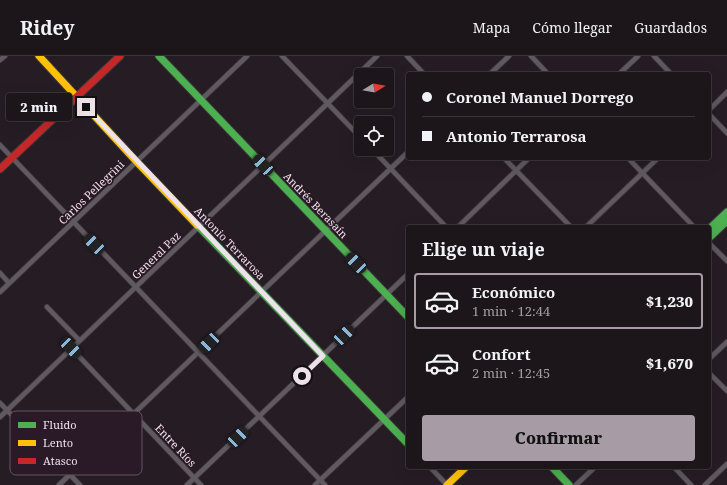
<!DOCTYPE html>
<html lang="es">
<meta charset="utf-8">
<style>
:root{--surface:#1c161b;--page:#292328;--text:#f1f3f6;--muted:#a09fa3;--line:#3a353a;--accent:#a79ca5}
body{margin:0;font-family:"Noto Serif",serif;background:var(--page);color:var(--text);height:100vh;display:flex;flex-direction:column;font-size:15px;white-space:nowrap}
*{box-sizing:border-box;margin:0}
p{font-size:13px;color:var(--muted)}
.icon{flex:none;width:22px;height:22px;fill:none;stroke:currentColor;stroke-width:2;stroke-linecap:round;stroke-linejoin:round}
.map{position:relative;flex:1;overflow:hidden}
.details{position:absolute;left:406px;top:169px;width:305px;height:244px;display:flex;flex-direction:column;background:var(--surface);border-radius:4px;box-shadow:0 4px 16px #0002,0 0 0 1px var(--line)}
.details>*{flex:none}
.guide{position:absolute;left:406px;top:16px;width:305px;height:88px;border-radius:4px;box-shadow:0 4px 16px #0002,0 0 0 1px var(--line);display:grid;align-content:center;height:88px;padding:0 16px;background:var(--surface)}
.needle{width:26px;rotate:79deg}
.tools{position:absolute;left:354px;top:12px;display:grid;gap:8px}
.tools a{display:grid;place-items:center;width:40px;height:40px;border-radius:4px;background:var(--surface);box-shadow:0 4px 16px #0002,0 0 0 1px var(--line);font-size:20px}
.end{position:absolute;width:18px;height:18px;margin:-9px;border:5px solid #ede1ea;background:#111;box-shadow:0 0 0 2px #111}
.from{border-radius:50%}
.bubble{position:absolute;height:28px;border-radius:4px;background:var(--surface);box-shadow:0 4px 16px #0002,0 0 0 1px var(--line);font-size:13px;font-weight:800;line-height:28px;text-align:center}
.car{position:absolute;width:12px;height:24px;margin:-12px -6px;border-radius:5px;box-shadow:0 0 3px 1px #0007;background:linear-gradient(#222 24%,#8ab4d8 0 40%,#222 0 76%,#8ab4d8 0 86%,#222 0)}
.guide b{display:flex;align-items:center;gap:14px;height:38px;font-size:15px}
.guide b+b{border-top:1px solid var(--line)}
.guide i{width:10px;height:10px;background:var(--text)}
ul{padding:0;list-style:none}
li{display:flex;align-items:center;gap:12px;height:56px;margin:0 8px 6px;padding:0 8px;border:2px solid transparent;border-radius:4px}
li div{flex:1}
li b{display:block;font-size:15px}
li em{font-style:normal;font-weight:800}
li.on{border-color:var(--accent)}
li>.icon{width:36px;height:36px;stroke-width:1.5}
h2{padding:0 16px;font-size:18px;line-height:48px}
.cta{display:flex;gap:8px;margin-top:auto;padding:8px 16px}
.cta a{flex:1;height:46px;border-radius:4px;background:var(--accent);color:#111;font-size:16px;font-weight:800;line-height:46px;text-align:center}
header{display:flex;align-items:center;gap:24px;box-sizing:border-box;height:56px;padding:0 20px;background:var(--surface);border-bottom:1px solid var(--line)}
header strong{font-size:19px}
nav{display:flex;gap:22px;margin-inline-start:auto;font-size:14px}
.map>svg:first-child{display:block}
</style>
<header>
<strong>Ridey</strong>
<nav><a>Mapa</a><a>Cómo llegar</a><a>Guardados</a></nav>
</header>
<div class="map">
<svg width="727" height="429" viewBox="0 0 727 429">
<rect width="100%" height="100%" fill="#261d24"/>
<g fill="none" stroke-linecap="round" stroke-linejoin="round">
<defs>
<path id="street" d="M282,0L361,82
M407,0L424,18
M531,0L548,18
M654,0L671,18
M0,4L5,0
M490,18L509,0
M619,18L638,0
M709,54L727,36
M709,58L727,77
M0,89L325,429
M372,93L446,171
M504,102L571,171
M628,102L694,171
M458,171L529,102
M586,171L658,102
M709,187L727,205
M0,217L9,227
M0,236L247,0
M47,251L79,284
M71,292L201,429
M709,303L727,286
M709,317L727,335
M0,347L80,429
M0,361L377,0
M430,411L447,429
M674,411L691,429
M59,429L408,96
M187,429L408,218
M315,429L408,341
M576,429L595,411
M705,429L727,408"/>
<path id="fast" d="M159,0L408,261
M197,169L408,388
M709,173L727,156
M709,182L727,165
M552,411L569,429"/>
<path id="slow" d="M39,0L136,105L197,169
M447,429L466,411"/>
<path id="jam" d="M0,113L120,0"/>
</defs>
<use href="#street" stroke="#3e373d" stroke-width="6"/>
<use href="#fast" stroke="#3e373d" stroke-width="9"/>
<use href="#slow" stroke="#3e373d" stroke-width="9"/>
<use href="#jam" stroke="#3e373d" stroke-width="9"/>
<use href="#street" stroke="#60595f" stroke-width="4.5"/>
<use href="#fast" stroke="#4caf50" stroke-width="7"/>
<use href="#slow" stroke="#ffc107" stroke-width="7"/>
<use href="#jam" stroke="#c62828" stroke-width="7"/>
</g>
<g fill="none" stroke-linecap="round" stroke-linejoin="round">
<path stroke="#ede1ea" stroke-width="5" d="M86,51L323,300L302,320"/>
</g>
<g text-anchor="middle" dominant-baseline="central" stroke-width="3.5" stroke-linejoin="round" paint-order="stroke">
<g font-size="11" fill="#ede1ea" stroke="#2a1926">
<text transform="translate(91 136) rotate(-44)">Carlos Pellegrini</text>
<text transform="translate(316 149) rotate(46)">Andrés Berasaín</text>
<text transform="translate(230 187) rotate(46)">Antonio Terrarosa</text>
<text transform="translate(156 199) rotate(-44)">General Paz</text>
<text transform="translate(176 389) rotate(47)">Entre Ríos</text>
</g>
</g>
<rect x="10" y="355" width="132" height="64" rx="6" fill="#2a1926" stroke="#645561" stroke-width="1"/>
<rect x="18" y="366" width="18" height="6" fill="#4caf50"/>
<rect x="18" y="384" width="18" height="6" fill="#ffc107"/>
<rect x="18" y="402" width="18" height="6" fill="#c62828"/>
<g font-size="11" fill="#ede1ea">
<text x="43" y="373">Fluido</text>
<text x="43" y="391">Lento</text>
<text x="43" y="409">Atasco</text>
</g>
</svg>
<div class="tools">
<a><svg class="needle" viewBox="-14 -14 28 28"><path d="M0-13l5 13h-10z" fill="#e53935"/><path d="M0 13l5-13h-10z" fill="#a09fa3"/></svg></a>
<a><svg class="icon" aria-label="locate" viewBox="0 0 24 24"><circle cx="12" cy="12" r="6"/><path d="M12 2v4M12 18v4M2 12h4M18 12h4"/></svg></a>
</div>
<i class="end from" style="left:302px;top:320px"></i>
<i class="end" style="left:86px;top:51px"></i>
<div class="bubble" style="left:6px;top:37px;width:66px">2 min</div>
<i class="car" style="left:263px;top:109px;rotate:317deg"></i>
<i class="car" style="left:94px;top:188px;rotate:316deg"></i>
<i class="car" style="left:356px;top:207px;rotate:316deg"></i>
<i class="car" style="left:344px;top:279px;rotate:46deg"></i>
<i class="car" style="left:209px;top:287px;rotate:226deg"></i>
<i class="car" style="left:71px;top:292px;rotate:136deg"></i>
<i class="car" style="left:238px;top:381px;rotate:46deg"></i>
<div class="guide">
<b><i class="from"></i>Coronel Manuel Dorrego</b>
<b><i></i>Antonio Terrarosa</b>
</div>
<section class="details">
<h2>Elige un viaje</h2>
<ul>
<li class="on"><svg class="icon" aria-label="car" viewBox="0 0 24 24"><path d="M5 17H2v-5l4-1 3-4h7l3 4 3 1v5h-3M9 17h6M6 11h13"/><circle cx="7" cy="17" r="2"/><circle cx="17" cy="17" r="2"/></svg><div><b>Económico</b><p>1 min · 12:44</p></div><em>$1,230</em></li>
<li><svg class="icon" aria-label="car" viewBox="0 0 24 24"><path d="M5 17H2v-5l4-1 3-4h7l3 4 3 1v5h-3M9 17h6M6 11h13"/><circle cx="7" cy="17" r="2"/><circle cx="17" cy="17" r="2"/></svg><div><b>Confort</b><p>2 min · 12:45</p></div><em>$1,670</em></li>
</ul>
<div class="cta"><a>Confirmar</a></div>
</section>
</div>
